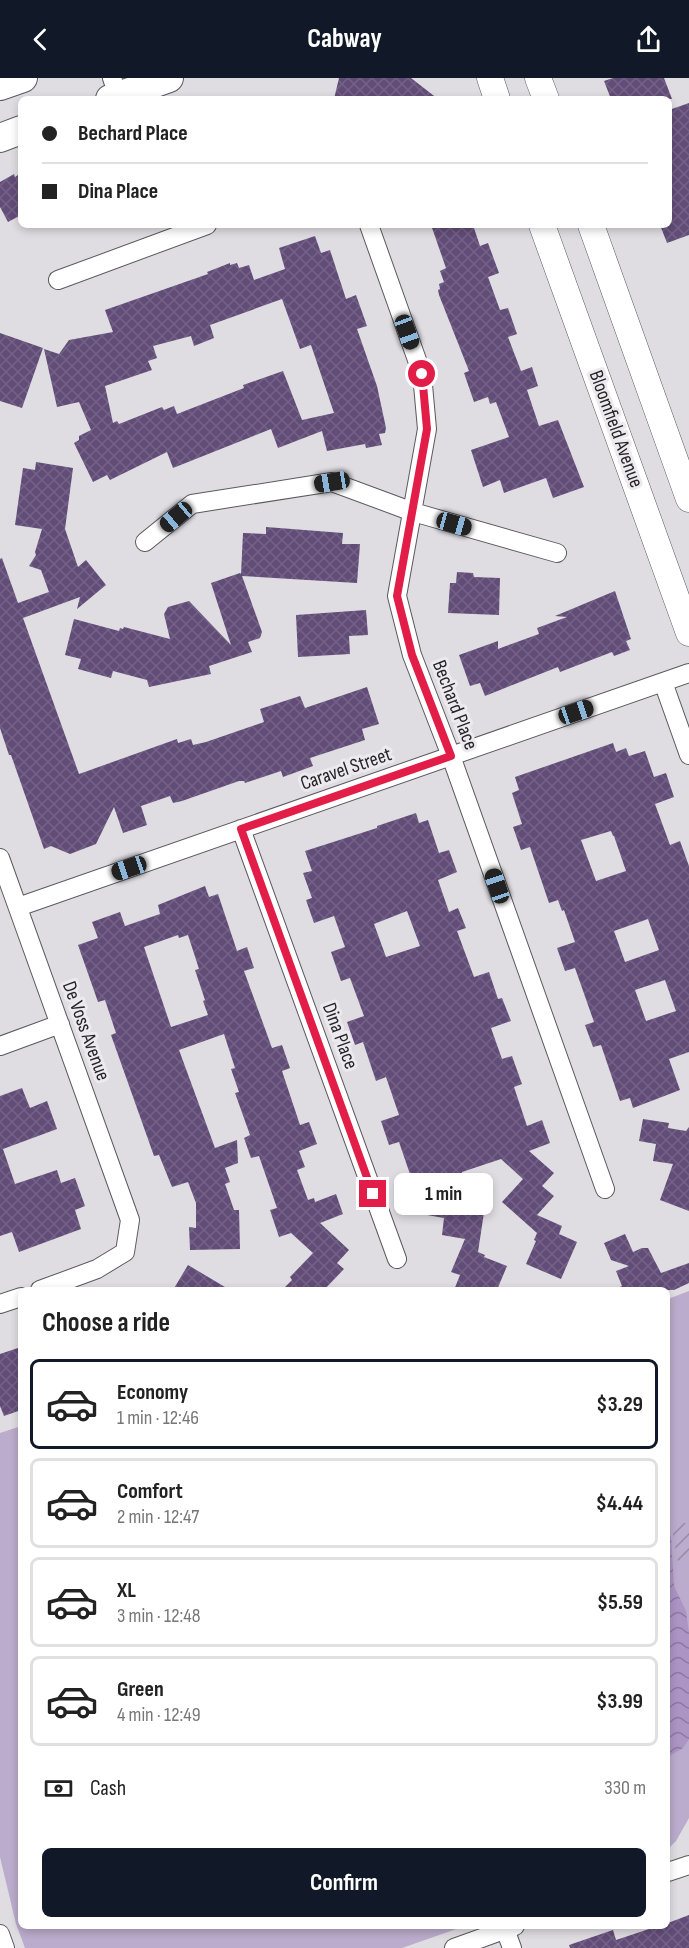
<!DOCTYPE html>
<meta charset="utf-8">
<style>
:root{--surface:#fff;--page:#f2f2f2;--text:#222;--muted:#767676;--line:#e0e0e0;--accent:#111827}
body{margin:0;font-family:"Sofia Sans Condensed",sans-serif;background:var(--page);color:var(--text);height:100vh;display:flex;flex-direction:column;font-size:22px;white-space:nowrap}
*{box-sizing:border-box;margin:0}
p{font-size:20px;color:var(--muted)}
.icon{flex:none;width:33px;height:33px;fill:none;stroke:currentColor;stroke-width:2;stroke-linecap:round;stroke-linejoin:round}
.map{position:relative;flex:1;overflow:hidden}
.drawer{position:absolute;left:18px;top:1209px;width:652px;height:642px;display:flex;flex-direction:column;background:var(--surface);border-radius:9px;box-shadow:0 3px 9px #0003}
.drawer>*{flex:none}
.banner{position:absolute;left:18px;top:18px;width:654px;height:132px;border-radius:9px;box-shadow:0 3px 9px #0003;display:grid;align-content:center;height:132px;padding:0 24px;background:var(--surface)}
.end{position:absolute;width:27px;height:27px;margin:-14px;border:8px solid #e11d48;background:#fff;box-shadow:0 0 0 3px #fff}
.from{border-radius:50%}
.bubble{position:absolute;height:42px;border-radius:9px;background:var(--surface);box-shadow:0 3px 9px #0003;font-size:20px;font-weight:700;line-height:42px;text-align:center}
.car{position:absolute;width:18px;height:36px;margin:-18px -9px;border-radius:8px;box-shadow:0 0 4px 2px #0007;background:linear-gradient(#222 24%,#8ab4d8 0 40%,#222 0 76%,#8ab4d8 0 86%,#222 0)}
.banner b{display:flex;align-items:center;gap:21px;height:57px;font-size:22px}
.banner b+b{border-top:2px solid var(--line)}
.banner i{width:15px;height:15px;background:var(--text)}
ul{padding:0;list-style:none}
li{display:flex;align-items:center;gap:18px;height:90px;margin:0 12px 9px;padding:0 12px;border:3px solid var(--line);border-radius:9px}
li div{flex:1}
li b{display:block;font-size:22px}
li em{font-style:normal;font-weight:700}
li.selected{border-color:var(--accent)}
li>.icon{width:54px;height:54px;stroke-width:1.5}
h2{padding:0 24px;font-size:27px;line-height:72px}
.pay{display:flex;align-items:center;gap:15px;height:66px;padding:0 24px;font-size:22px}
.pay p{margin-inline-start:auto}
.action{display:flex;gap:12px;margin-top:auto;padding:12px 24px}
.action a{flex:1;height:69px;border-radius:9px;background:var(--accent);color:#fff;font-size:24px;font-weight:700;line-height:69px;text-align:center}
header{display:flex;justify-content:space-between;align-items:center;height:78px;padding:0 24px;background:var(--accent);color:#fff;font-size:27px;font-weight:700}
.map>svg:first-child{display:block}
</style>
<header><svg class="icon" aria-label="back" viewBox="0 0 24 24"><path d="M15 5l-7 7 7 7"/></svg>Cabway<svg class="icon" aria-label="share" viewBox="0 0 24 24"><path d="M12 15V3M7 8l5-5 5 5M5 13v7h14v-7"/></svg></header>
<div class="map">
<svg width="689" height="1870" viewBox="0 0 689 1870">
<defs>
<pattern id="garden-furrows" width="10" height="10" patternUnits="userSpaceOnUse" patternTransform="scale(1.5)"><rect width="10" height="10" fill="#bbabcc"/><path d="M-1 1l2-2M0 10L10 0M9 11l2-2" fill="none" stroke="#988ba5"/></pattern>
<pattern id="water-waves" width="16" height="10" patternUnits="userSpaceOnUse" patternTransform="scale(1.5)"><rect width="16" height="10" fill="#ac94c5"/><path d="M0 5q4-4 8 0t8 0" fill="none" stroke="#8c79a0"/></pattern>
<pattern id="building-cross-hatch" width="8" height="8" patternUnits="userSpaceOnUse" patternTransform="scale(1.5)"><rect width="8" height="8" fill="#624c78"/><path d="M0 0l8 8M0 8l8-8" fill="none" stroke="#746386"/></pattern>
</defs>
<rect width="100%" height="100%" fill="#dfdde2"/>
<path fill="#bbabcc" d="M689,1213V1740L676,1763L668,1771V1221Z
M21,1348V1848H465L402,1870H25L16,1846L0,1779V1355Z"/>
<path fill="url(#garden-furrows)" d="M673,1445H689V1480L678,1484L672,1451Z"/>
<path fill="url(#water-waves)" d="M668,1456L671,1458L674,1508L686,1533L689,1555V1661L683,1670L668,1679Z"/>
<path fill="url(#building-cross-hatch)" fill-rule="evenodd" d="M339,0H411L438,21H334Z
M613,0H664L672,21H611L604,3Z
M689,25V157L667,165L660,147H669V32Z
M21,95V137L8,144L0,129V104L14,96L15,99Z
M431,147H473L480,168L488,165L499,195L488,199L500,232L508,230L517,256L508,259L521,293L532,289L538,308L527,312L539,348L558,342L584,409L553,420L546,400L504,415L500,402L483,409L471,372L509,359L496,324L490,326L488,319L474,324L464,295L469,293L439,217L438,212L440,211L439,206L444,204L440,193L446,190Z
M315,158L321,175L330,172L346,221L356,217L367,248L357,251L377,308L386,350L385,355L379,356L382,367L366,370L365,366L327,373L322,353L278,370L271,351L173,390L167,374L110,402L107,397L93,404L74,365L79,362V358L91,352L79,324L57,329L44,271L59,276L69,262L113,254L105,232L208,196L207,194L230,185V187L237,185L239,190L249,187L254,202L285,191L279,170ZM282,221L300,271L311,267L334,335L302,342L283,293L243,307L244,310L177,336L174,328L164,332L162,329L119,346L117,343L113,345L105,308L152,292L148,283L157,280L153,268L191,258L194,268L214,260L210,247Z
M0,255L43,270L22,330L0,323Z
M36,384L73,390L65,451L78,489L86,482L106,507L77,531L80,519L23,540L79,696L177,661L178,665L191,661L193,667L206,664L264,644L260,631L300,618L305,630L367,609L379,646L362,651L365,662L310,680L313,688L283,699L281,693L245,705L244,703H239L182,723L173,725L170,718L141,728L147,747L123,755L114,729L96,766L70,776L51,768L44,771L11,677H9L0,650V481L2,480L18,525L49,514L41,492L29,488L36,477L35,474L42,451L15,447L23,390L35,392Z
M266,449L343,455L342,466H360L357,505L242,498L262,554L260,560L248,564L252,574L209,588L211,596L149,609L147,602L113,593L111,600L78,591L81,581L65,577L74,541L119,553L120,550L123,551L124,549L170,561L164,536L168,529L189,523L231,567L211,505L240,495L241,496L243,455L266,456Z
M457,494L473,495L474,499L500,500L499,537L448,535L450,505H456Z
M615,513L631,561L626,563L630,572L614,578L612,574L560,594L558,589L485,618L480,605L470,608L459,577L498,563V571L539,556L537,550L567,539L555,538Z
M366,532L368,557L349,558L350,576L298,579L296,537Z
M613,665L616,674L626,670L629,678L645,673L654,699L666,695L674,719L655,726L670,767L680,763L689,788V974L669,981L680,1012L633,1030L630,1020L620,1023L601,967L593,969L585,947L594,944L575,890L565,893L557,870L575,864L564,832L562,833L558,822L549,825L530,769L521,772L513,749L522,746L512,715L519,712L515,699ZM611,753L613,758H614L626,793L596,803L581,762ZM648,841L659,872L625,884L614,853ZM665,902L676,933L646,943L635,912Z
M416,735L419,745L428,742L439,775L449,772L457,794L438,802L449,834L458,830L466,850L457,853L474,899L489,894L498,921L502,920L511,943L491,950L502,981L512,978L522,1006L514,1009L527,1048L542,1042L550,1065L529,1073L554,1095L542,1108L554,1118L537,1137L562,1148L559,1156L577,1164L561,1201L526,1186L536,1163L534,1162L537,1155L502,1124L523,1101L501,1081L462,1094L456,1124L485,1128L478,1174L485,1177L484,1179L507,1188L497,1212H454L460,1197L451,1194L465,1161L442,1157L444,1140L427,1137L430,1121L421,1098L412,1102L399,1064L389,1067L381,1043L399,1037L386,999L376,1003L363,964L355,967L347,944L364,938L350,900L341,903L331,874L345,869L334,838L314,845L306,822L312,820L303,795L312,793L305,773L377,750V748ZM407,833L420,868L386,879L374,846Z
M205,808L209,819L218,816L237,873L247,869L254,890L244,893L272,970L282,967L290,990L282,993L300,1047L309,1044L317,1066L299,1073L305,1089L297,1092L308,1122L314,1120L315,1124L336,1116L343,1136L320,1145L349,1172L337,1185L344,1191L324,1212H282L292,1202L290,1199L313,1175L291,1155L279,1159L270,1132L277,1130L259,1078L251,1080L244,1060L250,1057L235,1015L239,1014L231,991L235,990L224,956L179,972L215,1070L237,1062L238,1085L225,1090L230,1104L225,1106L234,1132H239L240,1171L190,1172L189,1149L196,1150V1125L188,1104L172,1109L159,1077L154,1078L111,957L116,955L105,922L98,924L78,867L98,860L92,844L120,834L125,848L160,836L158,827ZM178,857L179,860L188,857L199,891L195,892L205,922L203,923L208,937L171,949L144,869Z
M22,1010L30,1030L47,1023L57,1051L3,1071L15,1106L57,1092L61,1105L75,1100L85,1128L75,1132L81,1151L19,1174L12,1154L0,1158V1018Z
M643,1041L669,1045L668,1050L686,1053L689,1049V1133L660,1122L673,1086L653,1083L656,1066L639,1063Z
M625,1156L633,1174L642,1170H648L661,1195L689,1185V1205L674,1212H620V1209L622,1208L616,1193L629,1188L611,1182L604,1165Z
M188,1187L230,1212H173Z
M21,1269V1332L4,1338L0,1328V1276Z
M689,1837V1870H570L569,1867L613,1852L616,1862L658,1848H668V1845Z"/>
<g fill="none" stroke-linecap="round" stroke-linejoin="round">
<defs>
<path id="street" d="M112,0L118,18
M369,147L422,296L427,351L397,518L412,577L451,678L605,1111
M58,202L207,147
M145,464L192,426L332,404L413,434L557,475
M663,604L689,677
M241,751L397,1181
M0,780L130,1142L125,1174L97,1191L40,1212
M18,829L689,595
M0,968L60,946
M0,1226L21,1219
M668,1794L689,1787
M505,1851L512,1870
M0,1856L5,1870
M454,1870L515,1848"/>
<path id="secondary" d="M490,0L497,21
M538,0L546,21
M542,147L689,555
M591,147L689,421"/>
<path id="primary" d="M0,8L23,0
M110,21L169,0
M0,60L21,52"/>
</defs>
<use href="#street" stroke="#5b595d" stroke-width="20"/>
<use href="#secondary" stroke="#5b595d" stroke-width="27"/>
<use href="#primary" stroke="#5b595d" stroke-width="30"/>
<use href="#street" stroke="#fff" stroke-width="18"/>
<use href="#secondary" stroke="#fff" stroke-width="26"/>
<use href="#primary" stroke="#fff" stroke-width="28"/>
</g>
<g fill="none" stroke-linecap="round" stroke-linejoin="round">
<path stroke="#e11d48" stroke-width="8" d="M373,1116L241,751L451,678L412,577L397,518L427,351L422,296"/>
</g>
<g text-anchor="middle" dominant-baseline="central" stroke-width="6" stroke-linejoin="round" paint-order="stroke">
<g font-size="20" fill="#252426" stroke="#edeaef">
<text transform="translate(616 351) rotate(70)">Bloomfield Avenue</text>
<text transform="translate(455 627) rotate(69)">Bechard Place</text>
<text transform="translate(346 691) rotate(-19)">Caravel Street</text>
<text transform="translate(86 953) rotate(70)">De Voss Avenue</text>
<text transform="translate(340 958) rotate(70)">Dina Place</text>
</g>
</g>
</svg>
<i class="end from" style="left:422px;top:296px"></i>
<i class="end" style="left:373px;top:1116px"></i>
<div class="bubble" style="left:394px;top:1095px;width:99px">1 min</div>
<i class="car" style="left:407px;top:254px;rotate:160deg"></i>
<i class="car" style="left:332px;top:404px;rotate:261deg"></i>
<i class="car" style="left:176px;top:439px;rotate:230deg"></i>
<i class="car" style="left:454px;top:446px;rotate:106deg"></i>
<i class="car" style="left:576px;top:634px;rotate:71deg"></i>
<i class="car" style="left:129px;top:790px;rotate:251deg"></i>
<i class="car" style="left:497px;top:808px;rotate:341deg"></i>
<div class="banner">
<b><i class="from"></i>Bechard Place</b>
<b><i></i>Dina Place</b>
</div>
<section class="drawer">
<h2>Choose a ride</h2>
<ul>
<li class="selected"><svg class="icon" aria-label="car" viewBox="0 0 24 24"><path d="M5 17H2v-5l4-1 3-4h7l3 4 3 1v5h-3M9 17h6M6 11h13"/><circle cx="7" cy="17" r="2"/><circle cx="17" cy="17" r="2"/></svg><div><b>Economy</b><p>1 min · 12:46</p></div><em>$3.29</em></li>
<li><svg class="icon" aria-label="car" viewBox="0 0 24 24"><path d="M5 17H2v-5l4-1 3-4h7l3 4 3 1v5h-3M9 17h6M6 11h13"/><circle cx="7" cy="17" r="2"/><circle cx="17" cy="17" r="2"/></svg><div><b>Comfort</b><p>2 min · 12:47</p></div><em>$4.44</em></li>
<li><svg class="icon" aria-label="car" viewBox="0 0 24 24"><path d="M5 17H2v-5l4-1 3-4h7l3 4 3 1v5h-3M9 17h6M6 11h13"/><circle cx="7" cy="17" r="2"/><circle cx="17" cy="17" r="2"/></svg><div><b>XL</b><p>3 min · 12:48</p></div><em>$5.59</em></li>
<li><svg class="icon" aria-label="car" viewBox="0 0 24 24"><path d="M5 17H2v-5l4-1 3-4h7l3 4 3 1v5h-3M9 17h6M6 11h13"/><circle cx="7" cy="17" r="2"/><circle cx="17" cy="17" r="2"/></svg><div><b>Green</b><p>4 min · 12:49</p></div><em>$3.99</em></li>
</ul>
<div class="pay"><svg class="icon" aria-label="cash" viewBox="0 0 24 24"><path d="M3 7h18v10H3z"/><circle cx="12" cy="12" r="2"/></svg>Cash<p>330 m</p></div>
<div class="action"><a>Confirm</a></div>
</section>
</div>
